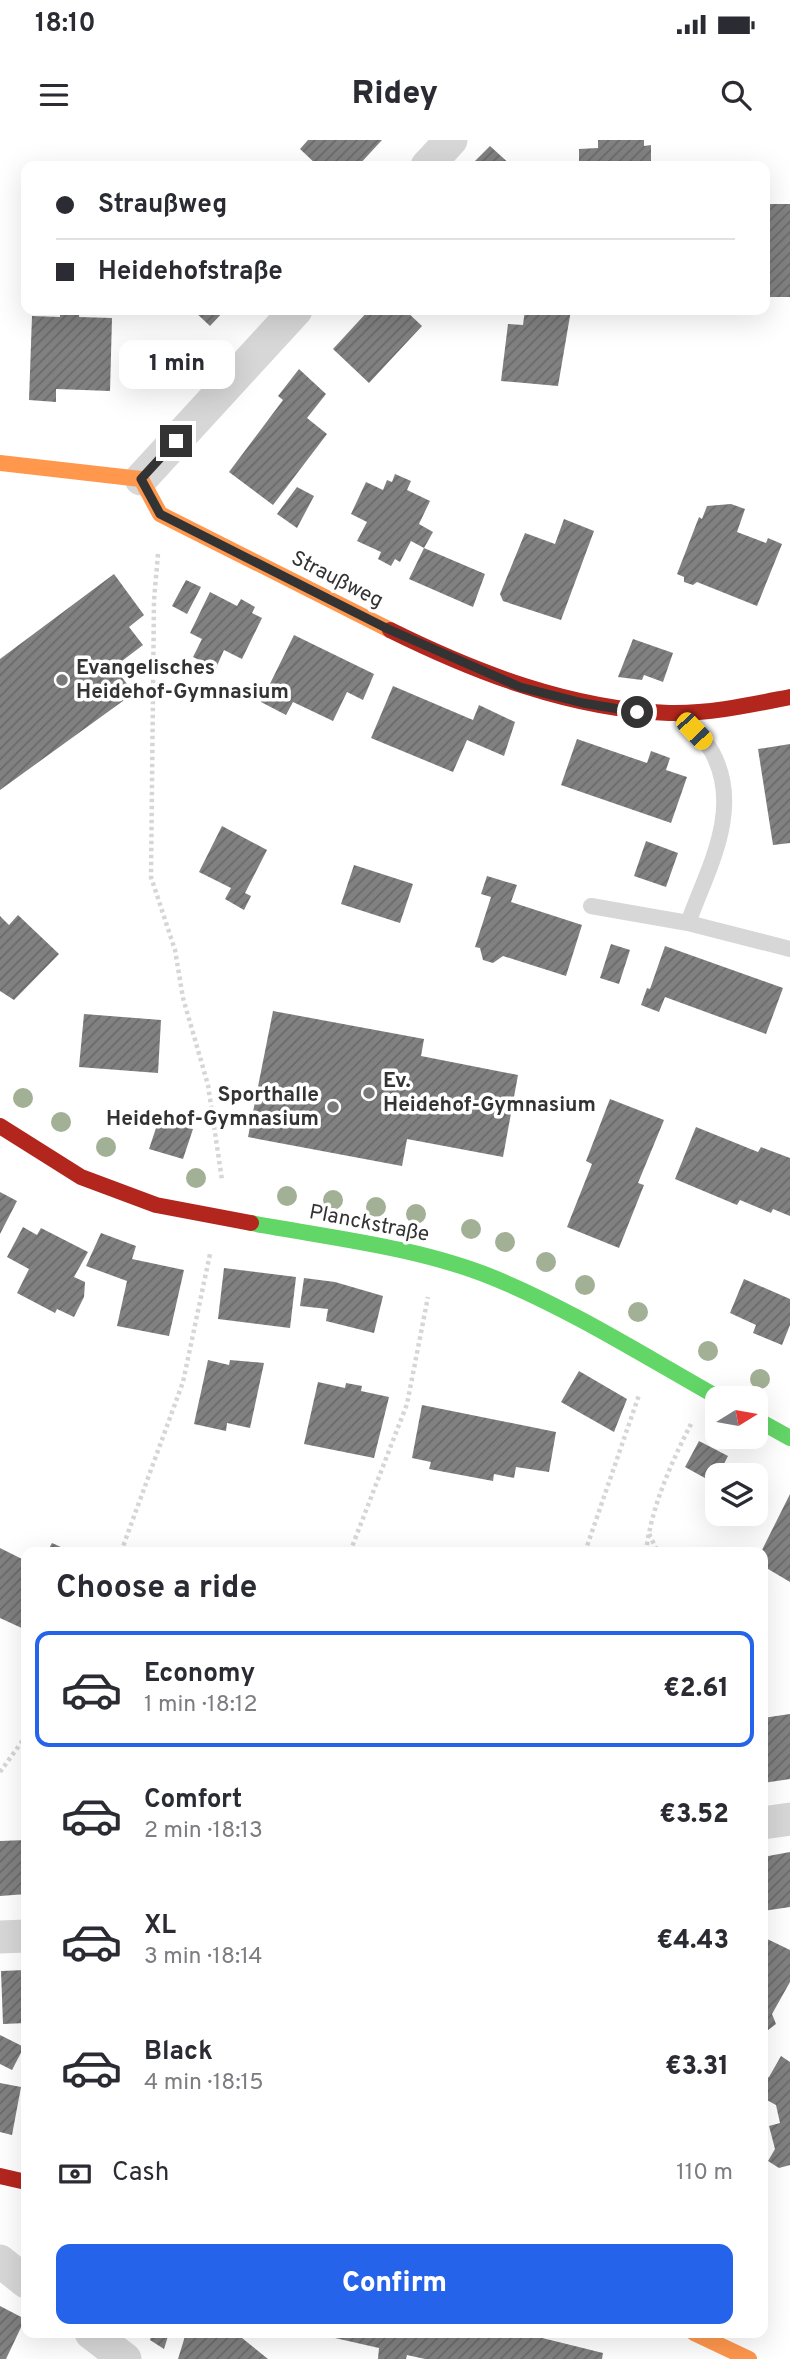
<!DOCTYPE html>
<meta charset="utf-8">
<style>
:root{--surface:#fff;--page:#f2f2f3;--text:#2b2b33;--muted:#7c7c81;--line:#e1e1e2;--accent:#2563eb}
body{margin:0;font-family:Overpass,sans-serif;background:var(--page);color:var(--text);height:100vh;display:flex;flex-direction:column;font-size:26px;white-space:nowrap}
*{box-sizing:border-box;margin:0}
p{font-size:23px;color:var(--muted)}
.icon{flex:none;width:38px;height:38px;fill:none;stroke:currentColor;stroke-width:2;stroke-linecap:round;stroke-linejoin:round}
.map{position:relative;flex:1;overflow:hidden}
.sheet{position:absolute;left:21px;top:1407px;width:747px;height:791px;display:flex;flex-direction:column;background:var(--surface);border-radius:14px;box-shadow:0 7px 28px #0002}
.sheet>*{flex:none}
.hud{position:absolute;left:21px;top:21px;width:749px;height:154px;border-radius:14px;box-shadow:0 7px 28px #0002;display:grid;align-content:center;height:154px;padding:0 35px;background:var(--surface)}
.needle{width:46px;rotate:79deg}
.fabs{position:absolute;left:705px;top:1246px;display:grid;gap:14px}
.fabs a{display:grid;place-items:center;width:63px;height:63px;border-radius:14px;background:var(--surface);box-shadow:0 7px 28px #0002;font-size:35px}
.end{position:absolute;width:32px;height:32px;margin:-16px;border:9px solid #333;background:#fff;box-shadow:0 0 0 4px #fff}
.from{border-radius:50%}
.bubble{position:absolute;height:49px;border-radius:14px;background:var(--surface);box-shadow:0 7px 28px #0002;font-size:23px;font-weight:800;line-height:49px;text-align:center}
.car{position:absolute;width:21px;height:42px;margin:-21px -10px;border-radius:9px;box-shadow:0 0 5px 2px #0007;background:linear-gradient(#f5c518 24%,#345 0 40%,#f5c518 0 76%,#345 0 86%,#f5c518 0)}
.hud b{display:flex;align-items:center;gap:24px;height:66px;font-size:26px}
.hud b+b{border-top:2px solid var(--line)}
.hud i{width:18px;height:18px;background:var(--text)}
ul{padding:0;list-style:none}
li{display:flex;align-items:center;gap:21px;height:116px;margin:0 14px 10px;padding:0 21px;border:4px solid transparent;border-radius:14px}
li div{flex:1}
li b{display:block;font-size:26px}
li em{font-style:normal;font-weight:800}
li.on{border-color:var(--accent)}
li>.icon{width:63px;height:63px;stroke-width:1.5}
h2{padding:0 35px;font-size:32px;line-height:84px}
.pay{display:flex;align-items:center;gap:18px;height:77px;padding:0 35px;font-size:26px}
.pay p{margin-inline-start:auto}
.primary-button{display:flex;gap:14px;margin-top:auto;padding:14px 35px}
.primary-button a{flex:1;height:80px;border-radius:14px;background:var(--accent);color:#fff;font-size:28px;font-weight:800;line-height:80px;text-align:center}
.status{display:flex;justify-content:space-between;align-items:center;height:49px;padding:0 35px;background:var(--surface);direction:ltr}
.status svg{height:19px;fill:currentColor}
header{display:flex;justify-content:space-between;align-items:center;height:91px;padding:0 35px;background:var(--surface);font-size:32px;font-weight:800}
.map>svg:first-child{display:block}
</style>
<div class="status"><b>18:10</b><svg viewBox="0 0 49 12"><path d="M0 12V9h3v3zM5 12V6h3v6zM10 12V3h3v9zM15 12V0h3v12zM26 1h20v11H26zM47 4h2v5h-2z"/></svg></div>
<header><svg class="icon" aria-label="menu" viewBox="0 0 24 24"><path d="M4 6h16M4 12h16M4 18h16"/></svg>Ridey<svg class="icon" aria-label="search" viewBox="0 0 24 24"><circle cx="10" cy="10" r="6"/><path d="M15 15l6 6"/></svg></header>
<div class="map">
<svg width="790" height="2219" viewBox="0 0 790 2219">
<defs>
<pattern id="building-hatch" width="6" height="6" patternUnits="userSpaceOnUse" patternTransform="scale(1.75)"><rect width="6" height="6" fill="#818181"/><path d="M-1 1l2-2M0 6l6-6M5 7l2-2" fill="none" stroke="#6a6a6a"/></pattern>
</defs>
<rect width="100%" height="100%" fill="#fff"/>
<path fill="url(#building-hatch)" d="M308,0H382L358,26H318L300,9Z
M598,0H644V6L651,5V26H579V9L598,8Z
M490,6L512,26H470Z
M769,64H790V157H769Z
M60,170H80L79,177L112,178L110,251L56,249V262L29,260L32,176L60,177Z
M193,170H225L210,186Z
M369,170H405L422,186L369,243L333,209Z
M525,170H571L558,246L501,241L508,184L523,185Z
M299,229L326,254L307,278L327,294L273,365L229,332L283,260L278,256Z
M395,334L411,341L407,350L430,361L419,384L433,392L424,408L485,434L473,467L409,439L424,408L411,401L400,422L395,419L391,426L378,419L381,412L357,401L367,382L351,374L366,342L383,350L387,340L392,342Z
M297,347L314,356L297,388L277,374Z
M731,364L745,369L737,392L766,403L768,398L782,404L757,466L697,442L693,445L684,442V437L677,434L699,377L702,379L707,366Z
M564,379L594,391L561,480L503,461L500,454L525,393L555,404Z
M114,434L144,475L129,487L143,505L114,527L134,553L0,650V519Z
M186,440L201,447L187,474L172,466Z
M210,452L237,466L241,459L255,467L252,473L262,478L242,519L224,510L216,528L193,517L202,499L190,493Z
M294,495L374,534L363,560L347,552L333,581L293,562L286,575L261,562Z
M633,499L673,513L663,542L644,535L642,540L618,537Z
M393,546L473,580L479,565L515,582L504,616L467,600L453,632L371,598Z
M577,599L647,623L651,611L670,618L666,630L687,637L671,683L561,645Z
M790,604V703L773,705L758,609Z
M222,686L267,710L245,753L251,756L244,770L225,759L231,748L199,732Z
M646,701L678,713L666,747L634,736Z
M354,725L413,744L400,783L341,764Z
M487,736L517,745L511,762L582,785L566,836L503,816L493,823L483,820L480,808L475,807L491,757L481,754Z
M18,775L59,814L14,860L0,851V776L9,785Z
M611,804L630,810L619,844L600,838Z
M665,806L783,848L766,894L665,857L659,872L641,865L647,848L650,849Z
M273,871L424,899L421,916L518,935L503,1017L407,999L402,1026L248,997Z
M84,874L161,880L158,933L79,927Z
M610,959L664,980L638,1043L644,1045L619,1108L567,1087L592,1024L586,1021Z
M159,979L193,989L183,1019L149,1009Z
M696,987L758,1012L761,1007L790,1018V1076L773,1069L771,1073L740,1060L737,1065L675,1039Z
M0,1052L17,1061L0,1094Z
M23,1087L37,1095L41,1088L88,1112L74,1137L85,1142L84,1157L74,1177L57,1169L55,1173L17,1153L29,1129L7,1117Z
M101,1093L136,1106L132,1119L184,1130L169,1196L117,1186L127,1141L86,1126Z
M224,1128L296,1137L290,1188L218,1179Z
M304,1138L335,1142L383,1156L374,1193L326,1181L328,1169L300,1166Z
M744,1139L790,1159V1185L782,1205L753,1193L756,1185L730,1173Z
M208,1220L229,1225L230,1220L264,1223L250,1288L227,1283L226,1291L194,1284Z
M579,1231L627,1259L614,1292L561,1262Z
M318,1242L345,1248L346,1243L362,1246L361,1251L389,1257L374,1318L304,1304Z
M422,1265L556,1292L549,1332L516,1327L514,1338L494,1334L493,1341L429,1329L431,1322L412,1318Z
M699,1301L728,1316L714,1343L685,1327Z
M790,1354V1442L763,1426L761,1412Z
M52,1403L72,1412H47Z
M0,1408L26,1421V1490L0,1478Z
M790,1574V1639L763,1643V1578Z
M26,1700V1754L0,1756V1701Z
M790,1712V1767L763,1771V1717Z
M763,1797L790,1810V1842L772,1874L776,1884L763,1894Z
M26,1830V1883L3,1884L1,1831Z
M0,1895L24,1907L12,1930L0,1924Z
M781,1916L790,1922V2025L779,2028L768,2021L775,2009L769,1986L780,1983L776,1965L763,1958V1939L769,1937Z
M0,1943L21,1947L12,1995L0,1992Z
M0,2166L25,2179L6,2219H0Z
M152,2193H169L164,2209L150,2200Z
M186,2193H244L242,2198L268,2219H178Z
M313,2193H522L603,2213L602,2219H425L407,2215L406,2219H378L379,2208Z"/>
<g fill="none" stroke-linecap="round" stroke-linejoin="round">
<path stroke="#d6d6d6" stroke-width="4.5" stroke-dasharray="3.5 3.5" stroke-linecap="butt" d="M158,414L154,460L151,737L175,810L183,858L208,945L222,1040
M649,1394L658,1412
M121,1412L183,1242L210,1114
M350,1412L407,1264L428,1157
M585,1412L639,1255
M646,1412C651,1368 671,1323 691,1284
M0,1632L26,1596"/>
<path stroke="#d7d7d7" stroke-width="16" d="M680,575C690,587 705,599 712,612C743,669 708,728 688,783
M591,766L688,783L790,809"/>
<path stroke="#d7d7d7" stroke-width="33" d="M427,26L451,0
M141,339L296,170
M763,1683L790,1679
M0,1797L26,1796
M0,2121L26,2142
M91,2193L125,2219"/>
<path stroke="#63d668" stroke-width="16" d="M251,1083C331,1098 418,1107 494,1138C572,1170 646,1217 719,1258
M756,1279L790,1298"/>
<path stroke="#ff974d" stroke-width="16" d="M0,323L141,339L160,374L390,490
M694,2193L749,2219"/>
<path stroke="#b3261e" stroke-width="16" d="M390,490C477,533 570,569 669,573C710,574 750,565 790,557
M0,986L81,1037L156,1065L251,1083
M0,2036L26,2042"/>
</g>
<g fill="#a2b095">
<circle cx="23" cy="958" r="10"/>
<circle cx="61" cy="982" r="10"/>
<circle cx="106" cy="1007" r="10"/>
<circle cx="196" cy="1038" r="10"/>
<circle cx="287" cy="1056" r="10"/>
<circle cx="333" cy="1060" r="10"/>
<circle cx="376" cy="1067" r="10"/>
<circle cx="416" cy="1074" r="10"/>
<circle cx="471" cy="1089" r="10"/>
<circle cx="505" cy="1102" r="10"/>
<circle cx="546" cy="1122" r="10"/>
<circle cx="585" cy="1145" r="10"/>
<circle cx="638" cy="1172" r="10"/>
<circle cx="708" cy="1211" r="10"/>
<circle cx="760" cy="1239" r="10"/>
</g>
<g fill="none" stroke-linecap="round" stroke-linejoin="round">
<path stroke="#333" stroke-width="9" d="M176,301L141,339L160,374L388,489L520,547L583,563L637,572"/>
</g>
<g fill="#7a7a7a" stroke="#fff" stroke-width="2.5">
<circle cx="62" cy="540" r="7"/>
<circle cx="369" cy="953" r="7"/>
<circle cx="333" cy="967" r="7"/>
</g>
<g text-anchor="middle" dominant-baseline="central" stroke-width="7" stroke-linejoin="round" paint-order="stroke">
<g font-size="21" fill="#333" stroke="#fff">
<text transform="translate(337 440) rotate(27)">Straußweg</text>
<text transform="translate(369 1084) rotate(11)">Planckstraße</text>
</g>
<g font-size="21" font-weight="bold" fill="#333" stroke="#fff" text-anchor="start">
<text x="76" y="528">Evangelisches<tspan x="76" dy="24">Heidehof-Gymnasium</tspan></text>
<text x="383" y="941">Ev.<tspan x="383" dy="24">Heidehof-Gymnasium</tspan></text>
<text x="319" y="955" text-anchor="end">Sporthalle<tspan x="319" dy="24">Heidehof-Gymnasium</tspan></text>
</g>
</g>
</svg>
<div class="fabs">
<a><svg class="needle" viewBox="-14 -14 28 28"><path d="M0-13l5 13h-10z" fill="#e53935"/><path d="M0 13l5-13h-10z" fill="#7c7c81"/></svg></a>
<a><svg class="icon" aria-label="layers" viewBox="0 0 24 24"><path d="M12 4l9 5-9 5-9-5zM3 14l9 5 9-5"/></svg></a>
</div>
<i class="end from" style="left:637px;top:572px"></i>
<i class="end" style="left:176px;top:301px"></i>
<div class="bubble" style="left:119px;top:200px;width:116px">1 min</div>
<i class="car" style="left:694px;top:591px;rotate:137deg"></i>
<div class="hud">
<b><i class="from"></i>Straußweg</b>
<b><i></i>Heidehofstraße</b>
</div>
<section class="sheet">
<h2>Choose a ride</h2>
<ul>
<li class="on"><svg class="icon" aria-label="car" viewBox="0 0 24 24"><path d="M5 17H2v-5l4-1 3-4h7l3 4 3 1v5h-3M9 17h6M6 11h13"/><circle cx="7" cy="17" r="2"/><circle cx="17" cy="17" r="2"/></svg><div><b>Economy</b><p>1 min · 18:12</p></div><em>€2.61</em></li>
<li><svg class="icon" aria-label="car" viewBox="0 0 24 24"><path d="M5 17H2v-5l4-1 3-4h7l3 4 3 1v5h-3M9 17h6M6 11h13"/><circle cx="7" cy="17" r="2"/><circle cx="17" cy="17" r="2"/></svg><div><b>Comfort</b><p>2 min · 18:13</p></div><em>€3.52</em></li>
<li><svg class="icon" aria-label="car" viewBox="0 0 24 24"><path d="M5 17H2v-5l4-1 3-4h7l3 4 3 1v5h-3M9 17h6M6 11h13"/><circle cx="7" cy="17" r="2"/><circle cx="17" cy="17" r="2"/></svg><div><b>XL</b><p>3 min · 18:14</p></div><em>€4.43</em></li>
<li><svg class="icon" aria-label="car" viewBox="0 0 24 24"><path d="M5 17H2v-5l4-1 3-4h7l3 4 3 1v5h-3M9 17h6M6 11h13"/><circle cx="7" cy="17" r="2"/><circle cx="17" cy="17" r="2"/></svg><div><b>Black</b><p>4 min · 18:15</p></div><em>€3.31</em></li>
</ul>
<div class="pay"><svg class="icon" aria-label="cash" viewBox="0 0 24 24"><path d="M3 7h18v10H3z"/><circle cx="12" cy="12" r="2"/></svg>Cash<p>110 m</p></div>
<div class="primary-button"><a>Confirm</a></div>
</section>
</div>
